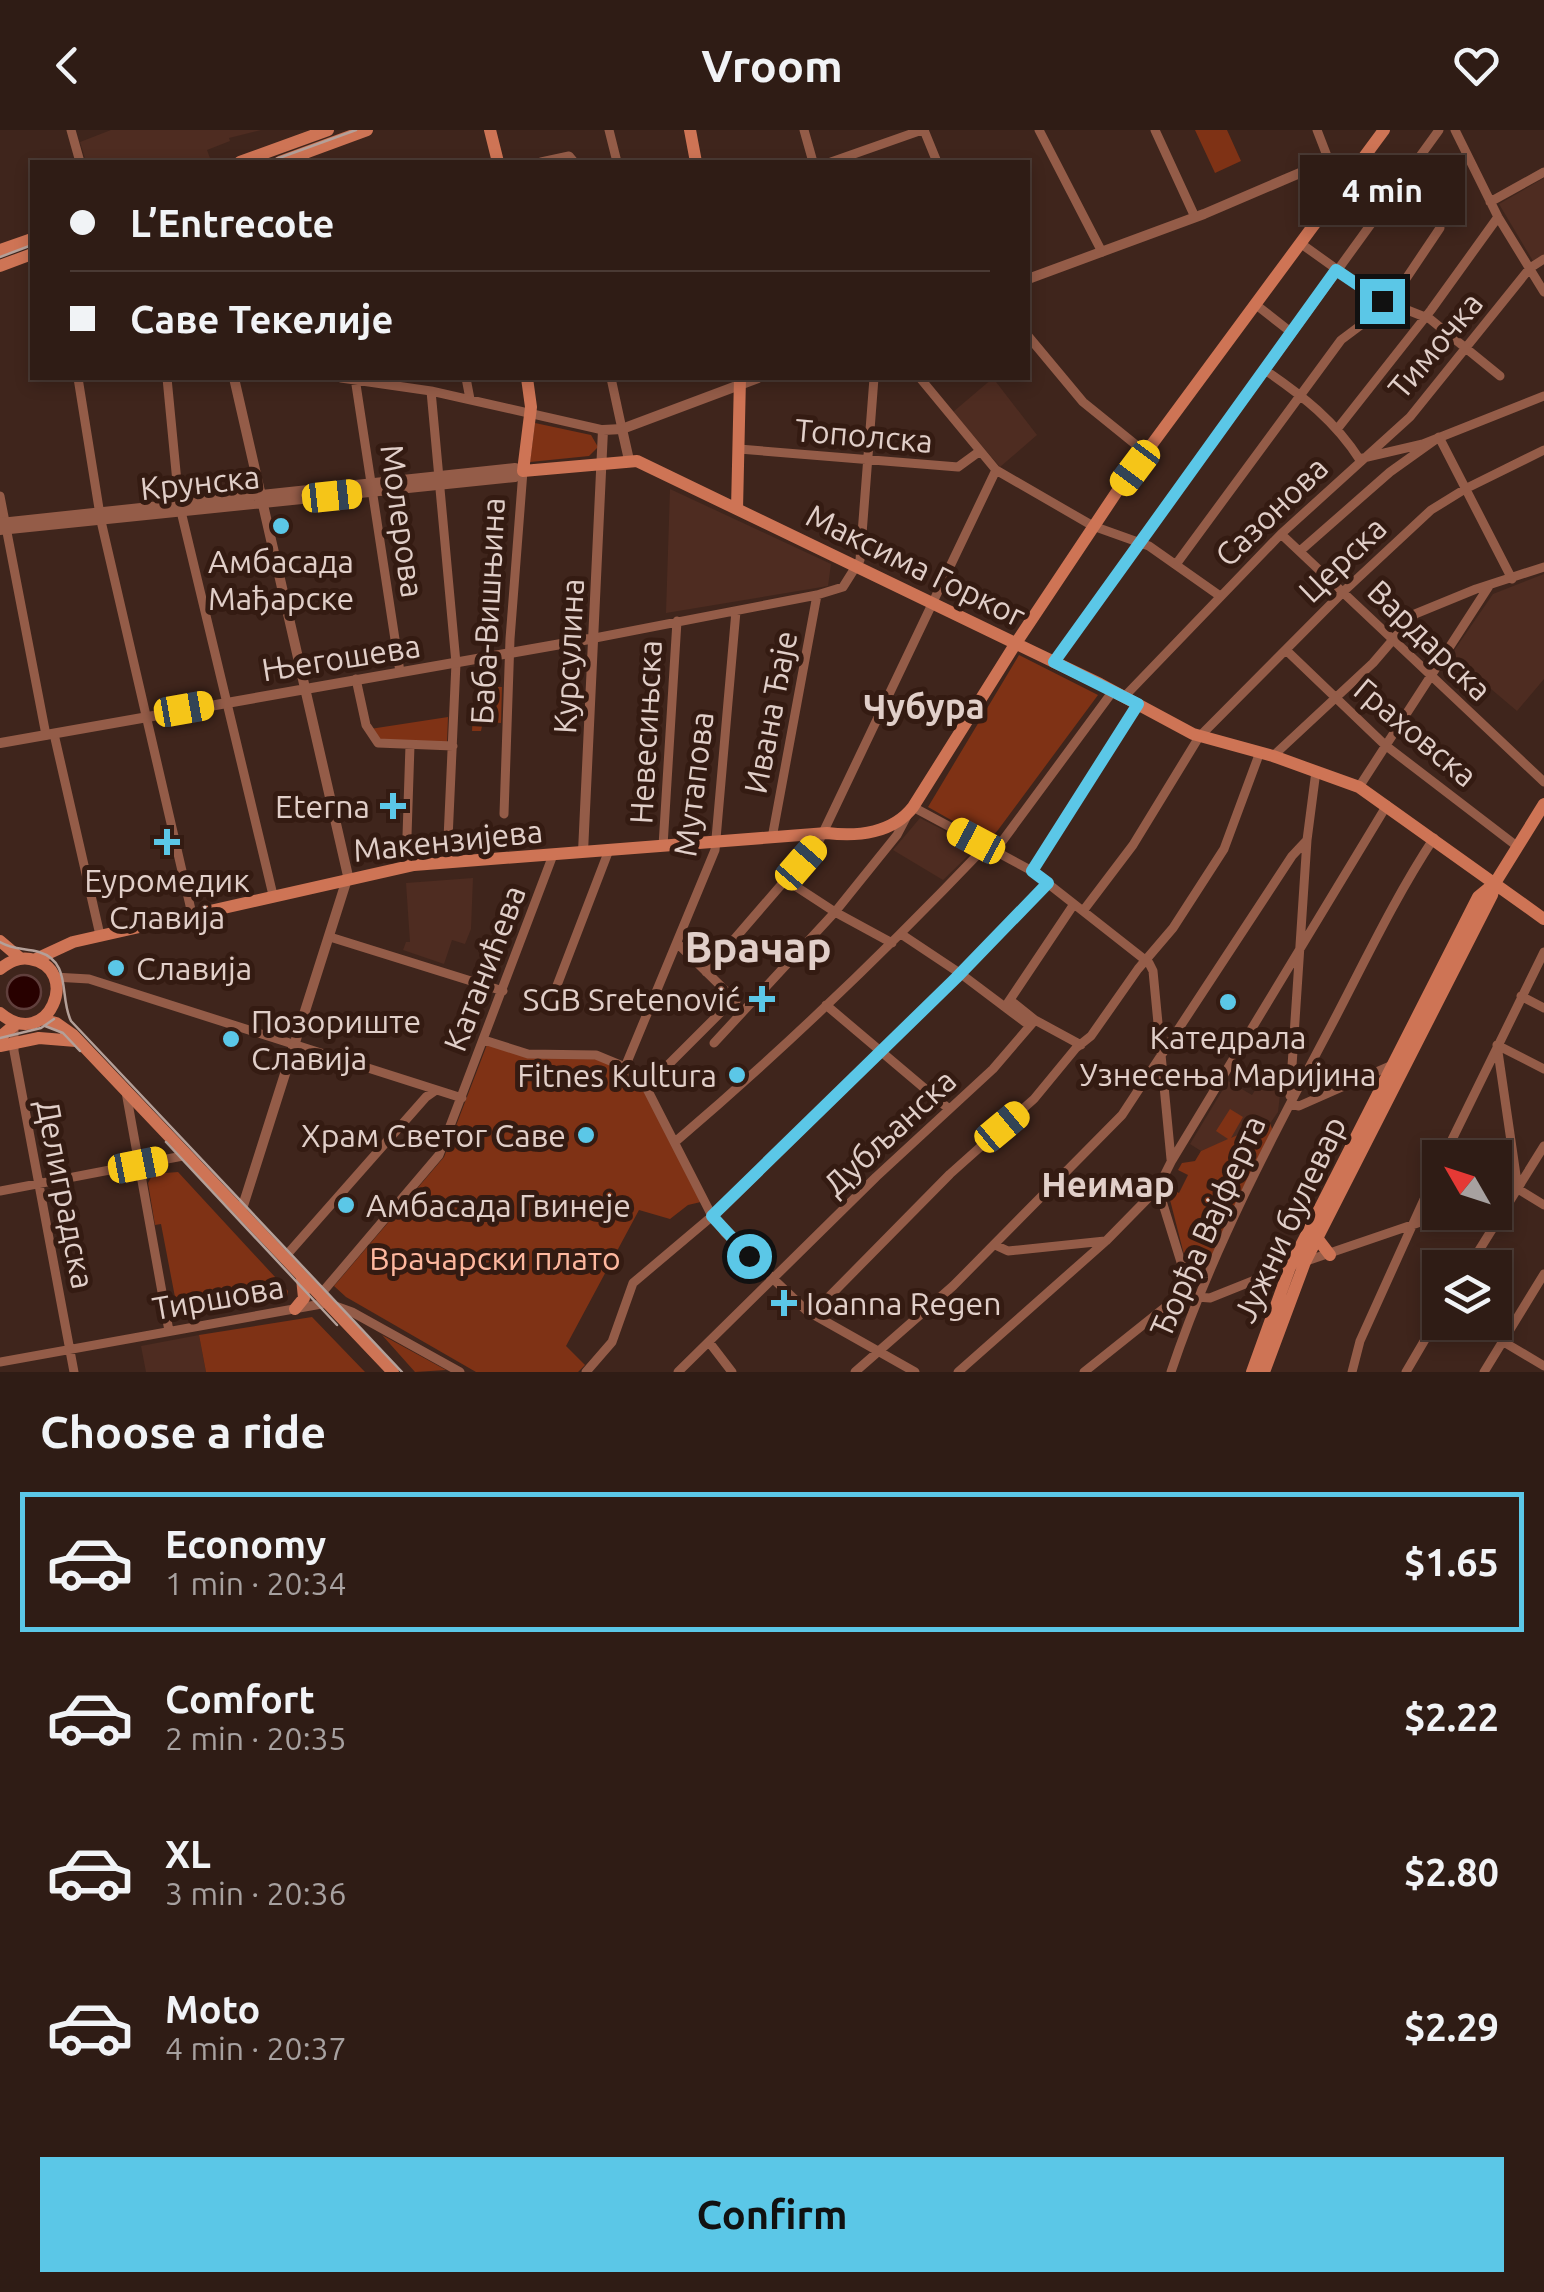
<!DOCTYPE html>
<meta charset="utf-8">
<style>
:root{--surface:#2f1c15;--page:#3b2922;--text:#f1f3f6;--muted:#a7a1a0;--line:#4a3a34;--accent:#5bc7e7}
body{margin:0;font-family:Ubuntu,sans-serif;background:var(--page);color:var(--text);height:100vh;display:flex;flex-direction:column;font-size:38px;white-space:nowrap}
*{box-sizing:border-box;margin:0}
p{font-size:32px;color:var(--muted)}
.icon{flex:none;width:55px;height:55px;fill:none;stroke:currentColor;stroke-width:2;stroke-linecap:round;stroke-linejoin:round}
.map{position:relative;height:1242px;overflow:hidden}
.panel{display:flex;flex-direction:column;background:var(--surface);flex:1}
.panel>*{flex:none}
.hud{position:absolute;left:30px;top:30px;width:1000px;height:220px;border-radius:0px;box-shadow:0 5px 15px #0003,0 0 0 2px var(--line);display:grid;align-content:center;height:220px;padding:0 40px;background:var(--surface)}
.needle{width:65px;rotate:309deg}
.controls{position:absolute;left:1422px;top:1010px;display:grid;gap:20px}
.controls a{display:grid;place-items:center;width:90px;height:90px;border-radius:0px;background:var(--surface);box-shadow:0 5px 15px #0003,0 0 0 2px var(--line);font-size:50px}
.end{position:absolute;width:45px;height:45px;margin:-22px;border:12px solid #5bc7e7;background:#111;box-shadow:0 0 0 5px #111}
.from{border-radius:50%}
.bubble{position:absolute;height:70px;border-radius:0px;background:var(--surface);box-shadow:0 5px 15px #0003,0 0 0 2px var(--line);font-size:32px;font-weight:600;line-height:70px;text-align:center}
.car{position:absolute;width:30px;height:60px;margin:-30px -15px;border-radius:12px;box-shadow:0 0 8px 2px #0007;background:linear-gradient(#f5c518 24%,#345 0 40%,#f5c518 0 76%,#345 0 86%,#f5c518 0)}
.hud b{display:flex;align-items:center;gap:35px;height:95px;font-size:38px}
.hud b+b{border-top:2px solid var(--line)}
.hud i{width:25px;height:25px;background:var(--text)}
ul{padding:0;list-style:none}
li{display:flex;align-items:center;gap:30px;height:140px;margin:0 20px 15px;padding:0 20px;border:5px solid transparent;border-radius:0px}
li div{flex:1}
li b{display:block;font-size:38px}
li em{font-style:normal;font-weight:600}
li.active{border-color:var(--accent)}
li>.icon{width:90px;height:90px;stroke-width:1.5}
h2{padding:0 40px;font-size:45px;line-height:120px}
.action{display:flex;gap:20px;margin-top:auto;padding:20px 40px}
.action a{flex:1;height:115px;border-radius:0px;background:var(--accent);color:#111;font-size:40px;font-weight:600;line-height:115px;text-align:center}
header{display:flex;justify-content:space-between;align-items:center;height:130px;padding:0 40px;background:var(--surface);font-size:45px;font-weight:600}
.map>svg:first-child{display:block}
</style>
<header><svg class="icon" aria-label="back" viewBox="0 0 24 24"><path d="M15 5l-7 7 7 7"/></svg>Vroom<svg class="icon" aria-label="heart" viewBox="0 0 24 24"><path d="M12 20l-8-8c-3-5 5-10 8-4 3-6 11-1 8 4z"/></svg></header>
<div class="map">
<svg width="1544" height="1242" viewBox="0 0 1544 1242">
<rect width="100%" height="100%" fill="#3f251c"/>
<path fill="#4e2c21" d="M111,0H261L229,8L230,11L207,20L210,28L198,32H86L80,12Z
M1544,48V124L1533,131L1499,74Z
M993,248L1037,305L1000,337L953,282Z
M670,359L831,434L828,456L666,483Z
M1544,444V549L1517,581L1451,525L1493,464Z
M920,688L972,715L973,721L943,750L893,720Z
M473,748L471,799L465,814L452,810L444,834L403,820L406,812H410L406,753Z
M1264,946L1281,956L1278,982L1271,992L1201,1021L1190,1014L1228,951L1252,965Z
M199,1205L206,1242H146L141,1216Z"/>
<path fill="#7f3215" d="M1195,0H1227L1241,31L1215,43Z
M535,293L591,305L598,317L589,326L530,332Z
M1019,525L1098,565L998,700L990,709L983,708L928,677Z
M475,556L502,557L501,593L488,592L487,596H482L481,601H472L473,583H478L479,566L475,565Z
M448,587L447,613L382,611L370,599Z
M488,912L519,922L596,925L639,949L705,1071L688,1075L670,1089L639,1080L566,1216L585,1235L578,1242H476L346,1167L334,1156L444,1027Z
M1230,979L1243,987L1231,1008L1269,991L1273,1001L1210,1136L1203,1133L1195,1150L1190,1148L1168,1062L1170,1058L1179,1063L1188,1045L1178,1040L1182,1033L1195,1031L1201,1021L1228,1009L1216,1001Z
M178,1042L288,1161L287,1169L179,1188L161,1094L155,1095L148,1053L153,1044Z
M312,1187L365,1242H206L199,1205Z
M382,1205L446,1240L415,1242Z"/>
<path fill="#280100" stroke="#603f3c" stroke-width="2.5" d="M7 862a17 17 0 1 1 34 0a17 17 0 1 1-34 0Z"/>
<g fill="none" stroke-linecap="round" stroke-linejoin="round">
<path stroke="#945c48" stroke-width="9" d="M71,0L80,32
M609,0L617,32
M804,0L813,32
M924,0L937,32
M1039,0L1102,122
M1155,0L1195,87
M1317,0L1329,31
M1455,0L1498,87L1544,162
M541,32L569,26L574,32
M831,32L922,0
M1490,72L1544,42
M1300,113L1377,168L1430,189L1500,246
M1255,174L1292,203
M1028,206L1083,272L1146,323
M1265,240C1303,266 1335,291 1360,330
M78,248L101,391L192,784
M167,248L179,373L273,765
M341,248L431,261L603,300
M355,248L400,542
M466,248L470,269
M611,248L622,299
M920,248L996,340L1093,396L1149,416L1220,466
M431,261L456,533L447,731
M1338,298L1431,180L1498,87
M739,319L958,337L980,321
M1363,328L1423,314L1544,266
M0,366L46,605
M1281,404L1544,652
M1300,421L1390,342L1439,307L1512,449
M1177,433L1341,210L1389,174L1440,98
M595,508L817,465L843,457L860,430L874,248
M1286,520L1385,615L1518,717
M1054,532L1439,0
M356,549L366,595L378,613L453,616
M1124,567L1281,404L1410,287L1530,138L1544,129
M54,604L100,805
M1273,626L1373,533L1415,484L1476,459L1544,437
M1359,657L1489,456
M913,677L1032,741L1149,833L1153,841L1171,1029
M504,684L510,509L523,341
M772,708L817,465
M663,716L677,491
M995,721L1113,561
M406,736L410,615
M1032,741L1139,574
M786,750L835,782L892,813
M1083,781L1133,715L1199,607L1344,461L1431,380L1465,359L1544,320
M901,804L961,844L1030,896
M330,807L503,861
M677,813L736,871
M706,842L819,711L996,340
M54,847L89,849L462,968
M556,858L609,720
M1521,866L1544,878
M1010,870L1035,890L1081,915
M826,875L949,979
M1005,877L1074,774
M14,895V921L74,1242
M484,910L528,924L596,925L625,937L646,957L712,1086L725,1103L807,1181L915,1242
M714,913L835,782L897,705L907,686
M1497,915L1518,1059
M1497,915L1544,939
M625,937L715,720L736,481
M646,957L734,869
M126,962L169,1201
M1290,966L1307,710L1316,641
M1290,974L1299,976L1392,935
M675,1012C784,919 887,820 986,716
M1443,1028L1544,822
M1158,1058L1190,1161
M1518,1059L1544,1075
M0,1061L188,1025
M1495,1067L1515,1060
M995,1115L1008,1121L1105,1111
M284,1128L426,967L436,960
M1468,1138L1544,1016
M320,1165L439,1025L553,725
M1197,1167L1210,1168L1280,1140L1450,1082
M812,1184L950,1044L1034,969L1076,918L1091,906L1138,839L1173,798L1224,719L1260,622
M1502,1211L1544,1236
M709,1212L732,1242
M0,1232L327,1173L352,1182L460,1242
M586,1242L612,1212L633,1153L723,1077L961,844L1048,753
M678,1242L876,1047L993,939L1035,890
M855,1242L953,1156L1122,985L1292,726L1307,710
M958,1242L1106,1111L1158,1058L1171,1032L1387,675
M1084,1242L1188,1159
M1171,1242C1211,1122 1272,1007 1331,896C1364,833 1395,767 1434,708
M1352,1242L1360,1211L1440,1034
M1406,1242L1440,1184
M1484,1242L1544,1144"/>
<path stroke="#945c48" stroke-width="10" d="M1028,149L1204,84L1328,31L1349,46
M234,248L348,746L241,1082
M622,299L629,330
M0,393L515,338L523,341
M0,400L515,347L523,341
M0,613L595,508
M583,722L603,300L622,299L758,248"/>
<path stroke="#ce7455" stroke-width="12" d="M490,0L498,32
M690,0L696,32
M240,32L328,0
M280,32L367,0
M0,120L32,109
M0,136L32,124
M527,248L531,277L523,341L637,331L1100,554L1193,604L1273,626L1359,657L1544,789
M737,379L740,248
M0,811L20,828
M34,830L73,812L414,735L827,703C858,707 893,703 913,677L1016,513L1116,363L1384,0
M0,839C9,832 18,827 30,829C83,838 48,924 0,883
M41,889L56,893L73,905L393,1242
M0,907L17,893
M0,916L39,908L76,911
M1317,1108L1330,1125
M295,1179L304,1168L302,1148
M1252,1242L1290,1137L1478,767L1495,753
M1264,1242L1305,1132L1492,765L1495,753L1544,674"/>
<path stroke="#b4a099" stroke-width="2.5" d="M268,32L356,0
M0,127L32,115
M0,812C13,820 25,818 39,822C72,832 59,867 71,891L402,1242
M45,896L63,903L80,921
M0,908L41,898L54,889
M166,1012L337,1195"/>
</g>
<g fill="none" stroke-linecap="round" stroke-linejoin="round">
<path stroke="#5bc7e7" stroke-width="12" d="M749,1126L712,1086L956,848L1048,753L1032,741L1138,574L1054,532L1336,140L1382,171"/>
</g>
<g fill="#5bc7e7" stroke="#341b12" stroke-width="4">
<circle cx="281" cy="396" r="10"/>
<path d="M388 661h10v10h10v10h-10v10h-10v-10h-10v-10h10z"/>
<path d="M162 697h10v10h10v10h-10v10h-10v-10h-10v-10h10z"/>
<circle cx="116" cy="838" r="10"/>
<path d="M757 854h10v10h10v10h-10v10h-10v-10h-10v-10h10z"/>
<circle cx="1228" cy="872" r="10"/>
<circle cx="231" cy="909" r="10"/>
<circle cx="737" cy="945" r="10"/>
<circle cx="586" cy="1005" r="10"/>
<circle cx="346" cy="1075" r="10"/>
<path d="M779 1158h10v10h10v10h-10v10h-10v-10h-10v-10h10z"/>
</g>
<g text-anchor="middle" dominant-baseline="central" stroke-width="10" stroke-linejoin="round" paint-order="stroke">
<g font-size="32" fill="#e1cfc9" stroke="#341b12">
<text transform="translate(1435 215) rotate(-50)">Тимочка</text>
<text transform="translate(864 305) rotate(5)">Тополска</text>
<text transform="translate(200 352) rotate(-6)">Крунска</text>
<text transform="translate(1271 381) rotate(-44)">Сазонова</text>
<text transform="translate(403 391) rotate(82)">Молерова</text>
<text transform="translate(1342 429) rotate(-44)">Церска</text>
<text transform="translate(916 435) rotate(26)">Максима Горког</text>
<text transform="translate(487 481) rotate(-87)">Баба-Вишњина</text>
<text transform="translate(1430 510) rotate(44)">Вардарска</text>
<text transform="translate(568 526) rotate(-87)">Курсулина</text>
<text transform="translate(341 527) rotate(-9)">Његошева</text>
<text transform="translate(770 582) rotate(-79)">Ивана Ђаје</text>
<text transform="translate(645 602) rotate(-87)">Невесињска</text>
<text transform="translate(1416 602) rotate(40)">Граховска</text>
<text transform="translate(693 654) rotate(-83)">Мутапова</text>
<text transform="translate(448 710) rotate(-6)">Макензијева</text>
<text transform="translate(484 838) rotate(-69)">Катанићева</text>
<text transform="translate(889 1002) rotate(-43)">Дубљанска</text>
<text transform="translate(66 1064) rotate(79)">Делиградска</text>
<text transform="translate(1289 1089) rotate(-65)">Јужни булевар</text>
<text transform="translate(1207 1096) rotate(-66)">Ђорђа Вајферта</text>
<text transform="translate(218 1167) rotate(-10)">Тиршова</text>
</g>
<g font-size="32" fill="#e1cfc9" stroke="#341b12" text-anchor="end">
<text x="281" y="431" text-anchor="middle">Амбасада<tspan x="281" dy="37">Мађарске</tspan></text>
<text x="370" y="676">Eterna</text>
<text x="167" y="750" text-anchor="middle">Еуромедик<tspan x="167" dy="37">Славија</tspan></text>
<text x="136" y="838" text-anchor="start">Славија</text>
<text x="740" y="869">SGB Sretenović</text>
<text x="251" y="891" text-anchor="start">Позориште<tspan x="251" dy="37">Славија</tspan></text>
<text x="1228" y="907" text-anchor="middle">Катедрала<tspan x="1228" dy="37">Узнесења Маријина</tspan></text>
<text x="717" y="945">Fitnes Kultura</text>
<text x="566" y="1005">Храм Светог Саве</text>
<text x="366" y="1075" text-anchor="start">Амбасада Гвинеје</text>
<text x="806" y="1173" text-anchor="start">Ioanna Regen</text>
</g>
<g font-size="32" fill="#feb89f" stroke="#341b12">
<text x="495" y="1128">Врачарски плато</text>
</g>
<g font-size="35" font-weight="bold" fill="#e1cfc9" stroke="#341b12">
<text x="924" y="576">Чубура</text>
<text x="1108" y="1054">Неимар</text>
</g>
<g font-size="42" font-weight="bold" fill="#e1cfc9" stroke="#341b12">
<text x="758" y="816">Врачар</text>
</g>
</g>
</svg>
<div class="controls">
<a><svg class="needle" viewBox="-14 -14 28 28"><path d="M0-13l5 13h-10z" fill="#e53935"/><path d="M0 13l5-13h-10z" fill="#a7a1a0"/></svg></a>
<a><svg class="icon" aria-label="layers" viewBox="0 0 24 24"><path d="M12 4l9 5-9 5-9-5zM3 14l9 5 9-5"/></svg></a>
</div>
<i class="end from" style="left:749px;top:1126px"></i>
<i class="end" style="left:1382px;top:171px"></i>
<div class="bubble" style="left:1300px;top:25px;width:165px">4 min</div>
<i class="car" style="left:1135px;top:338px;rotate:217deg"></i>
<i class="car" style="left:332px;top:366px;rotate:84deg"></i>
<i class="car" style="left:184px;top:579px;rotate:80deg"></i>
<i class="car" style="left:976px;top:711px;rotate:298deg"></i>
<i class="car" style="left:801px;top:733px;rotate:41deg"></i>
<i class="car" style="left:1002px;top:997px;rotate:50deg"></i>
<i class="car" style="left:138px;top:1035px;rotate:79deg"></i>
<div class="hud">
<b><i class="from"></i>L’Entrecote</b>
<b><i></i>Саве Текелије</b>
</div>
</div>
<section class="panel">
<h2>Choose a ride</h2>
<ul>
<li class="active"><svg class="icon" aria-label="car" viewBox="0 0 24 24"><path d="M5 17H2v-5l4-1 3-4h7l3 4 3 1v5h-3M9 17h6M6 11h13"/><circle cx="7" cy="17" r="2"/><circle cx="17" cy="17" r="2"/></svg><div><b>Economy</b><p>1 min · 20:34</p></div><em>$1.65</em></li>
<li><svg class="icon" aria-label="car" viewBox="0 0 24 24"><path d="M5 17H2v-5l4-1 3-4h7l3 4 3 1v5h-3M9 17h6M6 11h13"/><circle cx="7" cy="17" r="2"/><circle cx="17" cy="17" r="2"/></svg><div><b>Comfort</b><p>2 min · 20:35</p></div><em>$2.22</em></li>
<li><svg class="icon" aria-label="car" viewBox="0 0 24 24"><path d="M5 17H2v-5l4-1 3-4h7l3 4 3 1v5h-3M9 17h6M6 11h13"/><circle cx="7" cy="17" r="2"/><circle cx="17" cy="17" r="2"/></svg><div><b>XL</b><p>3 min · 20:36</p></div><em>$2.80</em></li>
<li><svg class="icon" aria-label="car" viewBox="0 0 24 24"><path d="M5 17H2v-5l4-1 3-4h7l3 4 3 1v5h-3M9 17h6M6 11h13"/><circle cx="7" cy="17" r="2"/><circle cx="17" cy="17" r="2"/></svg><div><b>Moto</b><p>4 min · 20:37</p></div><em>$2.29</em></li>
</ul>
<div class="action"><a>Confirm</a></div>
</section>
